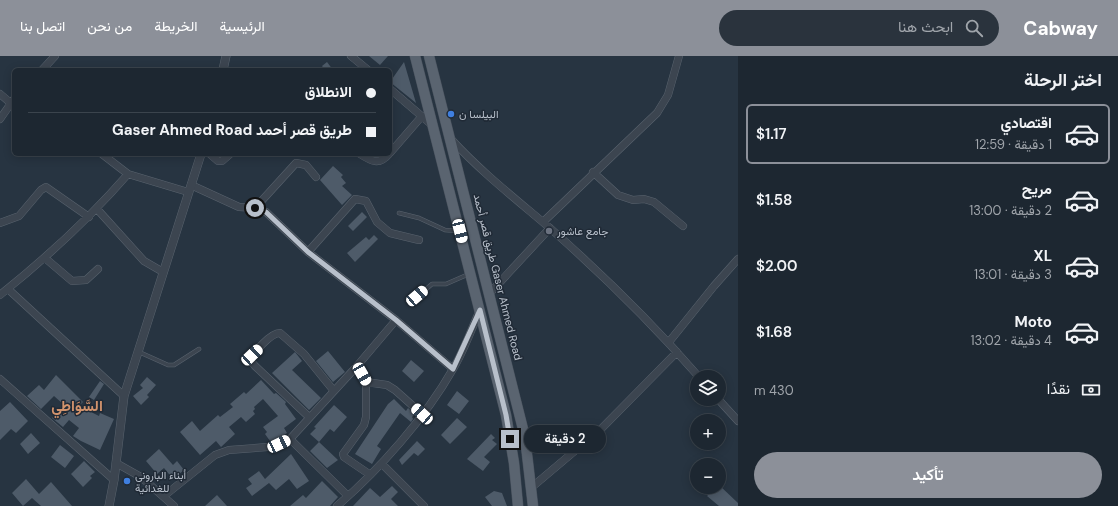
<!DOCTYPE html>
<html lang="ar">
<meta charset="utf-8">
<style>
:root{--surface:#1d2731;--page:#2a333d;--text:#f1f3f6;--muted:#a0a5ab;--line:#3b444d;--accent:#8c9099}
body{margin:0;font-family:"DM Sans",Vazirmatn,sans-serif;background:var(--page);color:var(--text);direction:rtl;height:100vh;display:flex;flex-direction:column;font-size:15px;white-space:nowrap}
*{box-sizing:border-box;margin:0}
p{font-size:13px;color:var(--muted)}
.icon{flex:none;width:22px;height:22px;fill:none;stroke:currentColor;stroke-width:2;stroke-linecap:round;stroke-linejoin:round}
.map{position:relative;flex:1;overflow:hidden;direction:ltr}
.panel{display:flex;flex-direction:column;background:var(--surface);width:380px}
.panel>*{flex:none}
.guide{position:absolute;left:12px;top:12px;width:380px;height:88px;border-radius:6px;box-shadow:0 2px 10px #0003,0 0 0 1px var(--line);direction:rtl;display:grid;align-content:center;height:88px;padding:0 16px;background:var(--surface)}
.buttons{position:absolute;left:690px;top:314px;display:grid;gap:8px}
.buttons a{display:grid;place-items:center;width:36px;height:36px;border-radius:50%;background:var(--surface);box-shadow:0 2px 10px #0003,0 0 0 1px var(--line);font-size:20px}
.end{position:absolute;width:18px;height:18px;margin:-9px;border:5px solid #b8c0cb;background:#111;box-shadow:0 0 0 2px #111}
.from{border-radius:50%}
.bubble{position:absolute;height:28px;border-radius:14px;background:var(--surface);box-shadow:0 2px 10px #0003,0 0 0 1px var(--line);font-size:13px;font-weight:600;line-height:28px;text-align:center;direction:rtl}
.car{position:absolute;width:12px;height:24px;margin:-12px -6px;border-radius:5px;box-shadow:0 0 3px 1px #0007;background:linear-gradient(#fff 24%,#345 0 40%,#fff 0 76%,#345 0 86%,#fff 0)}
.guide b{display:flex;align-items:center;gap:14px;height:38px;font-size:15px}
.guide b+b{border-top:1px solid var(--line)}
.guide i{width:10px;height:10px;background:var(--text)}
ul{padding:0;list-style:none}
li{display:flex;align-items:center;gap:12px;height:60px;margin:0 8px 6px;padding:0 8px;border:2px solid transparent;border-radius:6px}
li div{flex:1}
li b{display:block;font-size:15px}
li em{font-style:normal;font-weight:600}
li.on{border-color:var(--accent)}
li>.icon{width:36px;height:36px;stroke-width:1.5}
h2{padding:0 16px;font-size:18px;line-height:48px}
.pay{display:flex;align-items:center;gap:10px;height:44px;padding:0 16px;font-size:15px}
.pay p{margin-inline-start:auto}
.action{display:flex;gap:8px;margin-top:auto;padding:8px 16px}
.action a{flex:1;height:46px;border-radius:24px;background:var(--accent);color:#fff;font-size:16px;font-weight:600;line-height:46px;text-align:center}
header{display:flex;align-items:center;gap:24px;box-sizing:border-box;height:56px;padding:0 20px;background:var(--accent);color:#fff}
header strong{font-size:19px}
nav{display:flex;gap:22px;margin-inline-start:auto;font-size:14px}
.search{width:280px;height:36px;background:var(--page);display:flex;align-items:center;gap:10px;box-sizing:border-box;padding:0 14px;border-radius:22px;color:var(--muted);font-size:15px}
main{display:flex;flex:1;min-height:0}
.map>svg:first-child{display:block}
</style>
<header>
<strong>Cabway</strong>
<div class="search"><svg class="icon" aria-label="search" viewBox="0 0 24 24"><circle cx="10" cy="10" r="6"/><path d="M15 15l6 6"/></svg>ابحث هنا</div>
<nav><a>الرئيسية</a><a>الخريطة</a><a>من نحن</a><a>اتصل بنا</a></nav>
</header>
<main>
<section class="panel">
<h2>اختر الرحلة</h2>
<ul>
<li class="on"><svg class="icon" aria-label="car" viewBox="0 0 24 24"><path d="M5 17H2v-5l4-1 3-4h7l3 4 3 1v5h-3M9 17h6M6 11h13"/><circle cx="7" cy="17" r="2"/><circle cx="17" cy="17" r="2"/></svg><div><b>اقتصادي</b><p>1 دقيقة · 12:59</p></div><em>$1.17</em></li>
<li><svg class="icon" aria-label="car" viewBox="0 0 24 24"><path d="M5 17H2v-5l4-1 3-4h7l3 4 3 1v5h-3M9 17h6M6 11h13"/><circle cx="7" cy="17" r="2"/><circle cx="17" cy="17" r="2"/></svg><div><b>مريح</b><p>2 دقيقة · 13:00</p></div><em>$1.58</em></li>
<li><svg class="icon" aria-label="car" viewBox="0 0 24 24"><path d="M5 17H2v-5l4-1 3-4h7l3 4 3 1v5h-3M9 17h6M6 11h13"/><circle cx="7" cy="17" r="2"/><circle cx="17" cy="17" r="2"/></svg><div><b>XL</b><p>3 دقيقة · 13:01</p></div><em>$2.00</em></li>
<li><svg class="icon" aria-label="car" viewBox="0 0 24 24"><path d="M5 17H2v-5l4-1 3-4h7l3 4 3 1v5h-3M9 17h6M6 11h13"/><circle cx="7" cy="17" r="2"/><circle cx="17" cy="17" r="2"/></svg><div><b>Moto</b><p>4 دقيقة · 13:02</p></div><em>$1.68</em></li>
</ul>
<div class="pay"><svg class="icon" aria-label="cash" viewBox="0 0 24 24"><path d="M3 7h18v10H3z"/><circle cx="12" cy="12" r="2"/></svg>نقدًا<p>430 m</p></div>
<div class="action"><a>تأكيد</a></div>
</section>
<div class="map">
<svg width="738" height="450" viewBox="0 0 738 450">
<rect width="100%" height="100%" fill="#273441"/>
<path fill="#4e5b69" d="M369,0H388L380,9Z
M327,6L333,14H325L322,10Z
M404,6L416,47L390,26Z
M333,110L343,119L341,121L346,127L342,130L352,139L342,149L320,124Z
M362,156L367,161L353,175L348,170Z
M374,179L378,183L355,206L347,197L366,181L369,184Z
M328,295L345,316L333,326L316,305Z
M295,296L302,305L292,314L321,342L309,354L272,317Z
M411,304L424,315L414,326L402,315Z
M56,319L83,346L79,350L99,360L100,357L114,363L100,394L81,385L73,380L79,372L69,364L63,371L52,362L63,348L54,340L41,353L27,340L39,329L44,334Z
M147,321L156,329L147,339L149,341L141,349L133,340L143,332L140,329Z
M261,324L274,338L276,337L286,346L285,348L296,363L284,372L287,377L283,380L270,385L265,378L267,376L263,371L278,360L263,343L254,351L255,353L253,355L255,358L246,366L241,361L229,371L235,378L221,391L216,385L200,399L180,376L192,365L200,375L218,359L220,361L233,351L230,348L244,336L246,338Z
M100,325L104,328L94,344L89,341Z
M457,335L469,345L459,358L447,349Z
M394,343L406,355L408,352L415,358L412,361L413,363L411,366L400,357L377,390L381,393L372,408L355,398L388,348Z
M10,346L28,365L16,377L11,373L0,384V355Z
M334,349L347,361L334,376L330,373L319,386L310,378L316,372L314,371Z
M457,362L467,371L450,388L441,379Z
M31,377L40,387L28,398L20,388Z
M491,378L495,382L492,384L497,388L484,401L490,406L483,415L467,403Z
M417,385L425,393L418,400L414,397L402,409L399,404Z
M319,386L338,404L327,412L310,395Z
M60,389L74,400L65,412L51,401Z
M159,393L173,409L177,405L184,414L173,423L164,412L157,418L146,405Z
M291,398L309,425L297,433L289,423L276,434L269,427L252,440L246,432L252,428L248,423L259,415L265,423Z
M84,405L95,416L90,420L92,422L83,431L71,418Z
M26,423L39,438L51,426L72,450H41L32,442L23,450L12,437Z
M322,425L338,441L330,450H290L303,439L306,442Z
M719,429L738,447V450H719L707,440Z
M392,430L398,436L391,443L398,450H353L370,432L380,441Z
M494,435L502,437L507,450H492L485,441Z
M217,439L227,450H205Z"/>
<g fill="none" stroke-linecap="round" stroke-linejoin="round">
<defs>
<path id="service" d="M399,157L419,162L445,174L459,175
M417,241L432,228H446L469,218
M139,296L168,309H174L199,293"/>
<path id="minor" d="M351,0L368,14
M42,14L55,0
M390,33L432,69
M0,38L14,50
M0,63L14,43
M451,83C481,116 517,144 551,173C603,219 653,268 699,321
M390,97L422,60
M102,98L128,118L188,136
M210,98L218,105H222L230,98
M360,98C371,105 379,110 389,98
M593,116L618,139L633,144L644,143L654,146L683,170
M191,129L239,151L255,152L266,156L308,196L396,264L453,313
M255,152L296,107L306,109L316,121
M97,153L144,205L163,216
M543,166L657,57L668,39L679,0
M0,167L19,160L41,134L46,131L89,161
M308,196L355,143L366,145L377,166L390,177L419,184
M45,202L72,225L86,224L98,213
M8,233L124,340
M489,238L550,172
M0,239C46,202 89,163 128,118
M669,286L714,230L738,203
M357,310L366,326V361L364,369L343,398L344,401L369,418
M0,323L114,424
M366,326L387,329L395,334L422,358
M718,343L738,365
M309,361L255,310L251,305C253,296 271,277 280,277L304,298L334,335
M290,383L348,440
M116,407L141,421L174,450
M382,408L424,450
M532,431L602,372L677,296
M164,440L215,399L229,394L268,391L290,383L357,310L396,264
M337,450C380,413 425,362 453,313C464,295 471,274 480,254"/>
<path id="tertiary" d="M223,14L226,0
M109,450L114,424L124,340L201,98"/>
<path id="primary" d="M415,0L506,359L514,407L518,450
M429,0L525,381L533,450"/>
</defs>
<use href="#service" stroke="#59636e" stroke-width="4.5"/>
<use href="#minor" stroke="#59636e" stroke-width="8"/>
<use href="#tertiary" stroke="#59636e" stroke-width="9"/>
<use href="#primary" stroke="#48515d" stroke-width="11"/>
<use href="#service" stroke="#3c4550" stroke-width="3.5"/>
<use href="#minor" stroke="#3c4550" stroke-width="7"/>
<use href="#tertiary" stroke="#3c4550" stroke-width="8"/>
<use href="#primary" stroke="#5a6470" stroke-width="10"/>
</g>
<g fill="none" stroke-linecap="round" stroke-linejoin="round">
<path stroke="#b8c0cb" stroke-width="5" d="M255,152L266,156L308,196L396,264L453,313L480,254L506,359L510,383"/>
</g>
<g fill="#3f7fe0" stroke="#202a36" stroke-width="1.5">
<circle cx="451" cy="58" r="4"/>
<circle cx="127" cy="425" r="4"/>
</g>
<circle fill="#6b7280" stroke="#202a36" stroke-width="1.5" cx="549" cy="175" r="4"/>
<g text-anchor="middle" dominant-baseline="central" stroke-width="3" stroke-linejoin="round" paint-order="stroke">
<g font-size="11" fill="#b8c0cb" stroke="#202a36" text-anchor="start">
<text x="459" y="58">البيلسا ن</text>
<text x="557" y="175">جامع عاشور</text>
<text x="135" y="419">أبناء البارونى<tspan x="135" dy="13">للغدائية</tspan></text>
</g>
<g font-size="11" fill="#b8c0cb" stroke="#202a36">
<text transform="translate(498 221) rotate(76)">طريق قصر أحمد Gaser Ahmed Road</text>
</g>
<g font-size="15" font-weight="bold" fill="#d1936d" stroke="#202a36">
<text x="77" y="350">السَّوَاطِي</text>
</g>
</g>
</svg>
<div class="buttons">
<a><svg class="icon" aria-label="layers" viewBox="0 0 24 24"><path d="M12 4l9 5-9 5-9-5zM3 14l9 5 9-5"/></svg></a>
<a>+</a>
<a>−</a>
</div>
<i class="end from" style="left:255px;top:152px"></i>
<i class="end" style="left:510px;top:383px"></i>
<div class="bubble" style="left:524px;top:369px;width:82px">2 دقيقة</div>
<i class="car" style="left:460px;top:175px;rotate:166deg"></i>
<i class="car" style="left:417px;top:240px;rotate:49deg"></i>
<i class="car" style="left:252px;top:299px;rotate:47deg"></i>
<i class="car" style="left:362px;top:318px;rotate:150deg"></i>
<i class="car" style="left:422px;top:358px;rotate:312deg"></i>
<i class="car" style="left:279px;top:388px;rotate:65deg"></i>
<div class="guide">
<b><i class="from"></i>الانطلاق</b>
<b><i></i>طريق قصر أحمد Gaser Ahmed Road</b>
</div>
</div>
</main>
